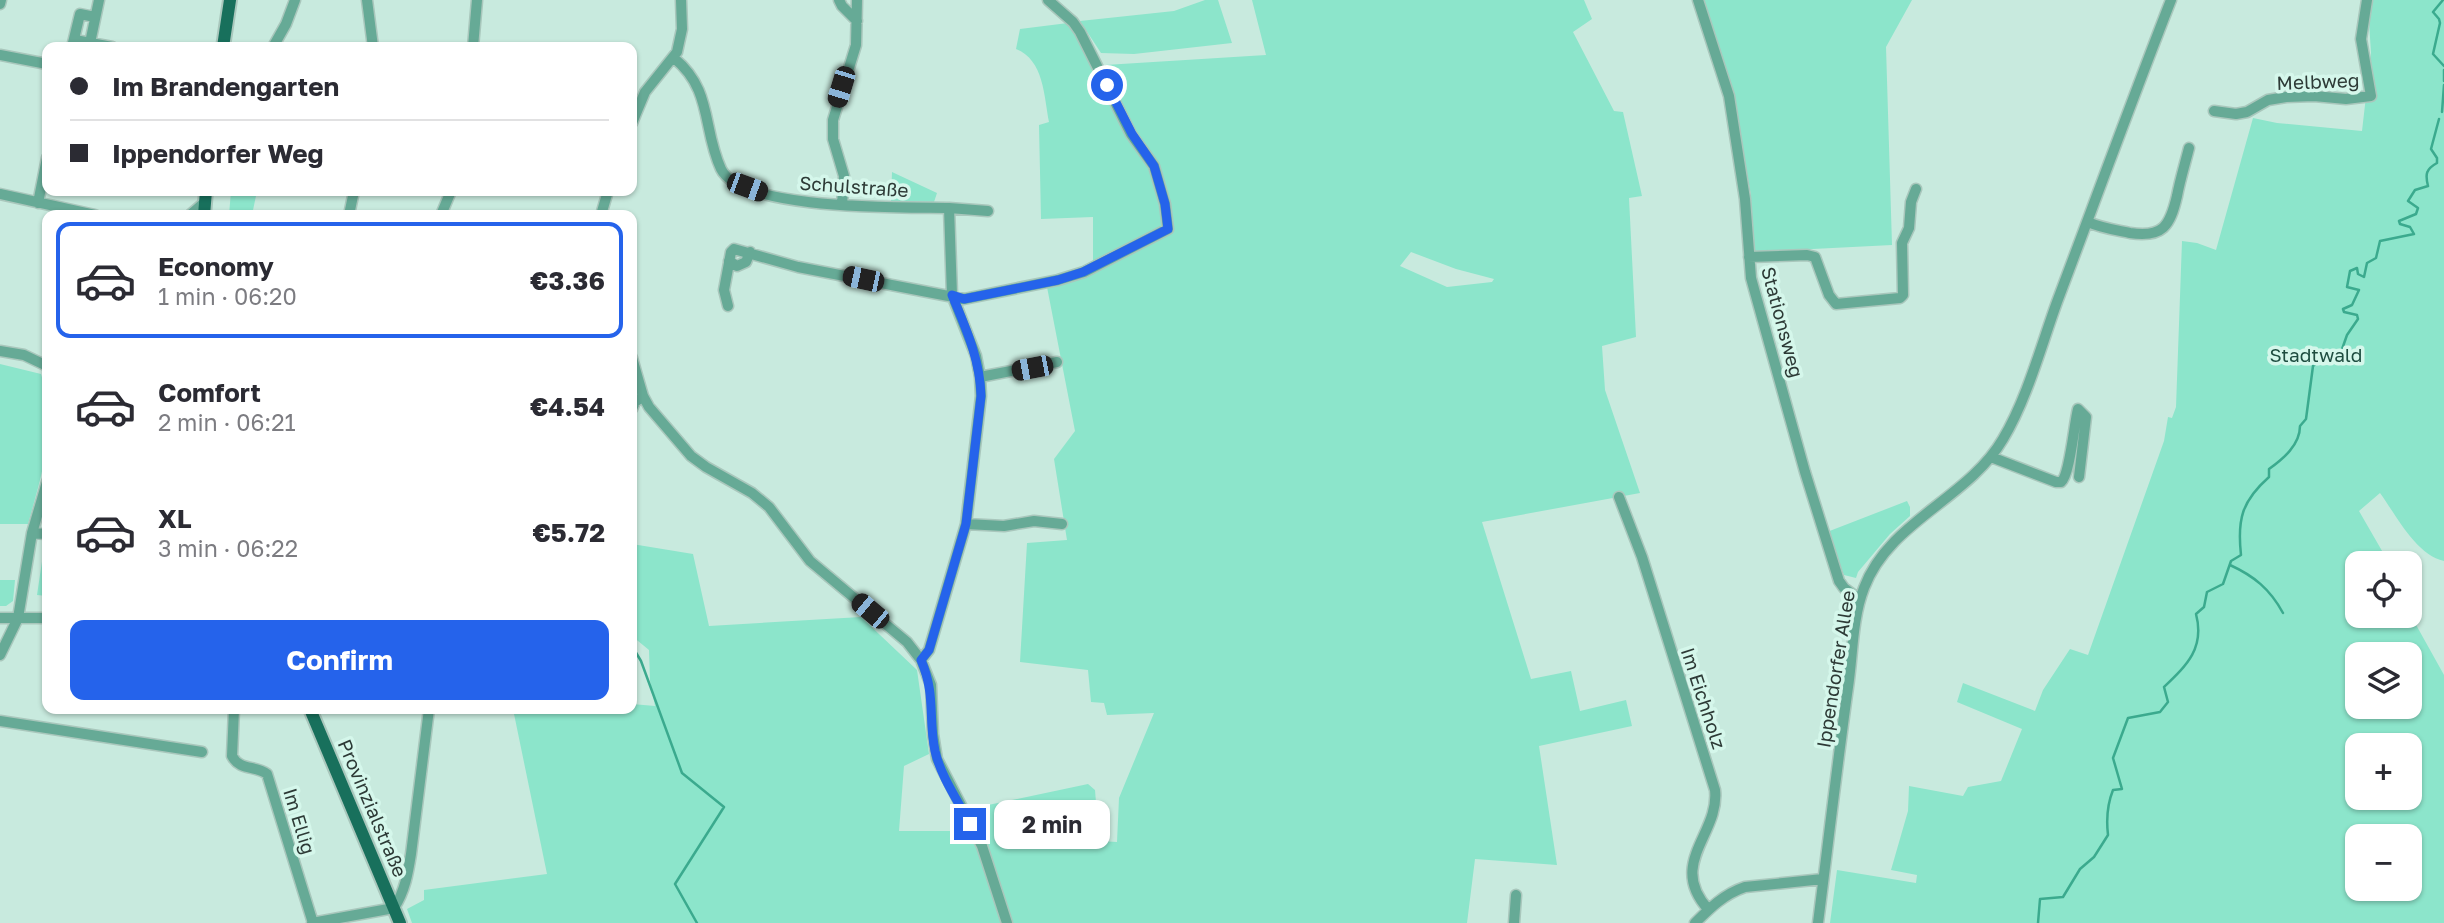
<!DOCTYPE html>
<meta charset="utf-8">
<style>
:root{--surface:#fff;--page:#f2f2f3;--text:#2b2b33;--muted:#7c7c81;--line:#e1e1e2;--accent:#2563eb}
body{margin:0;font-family:"Golos Text",sans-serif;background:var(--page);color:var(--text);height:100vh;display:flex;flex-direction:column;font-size:26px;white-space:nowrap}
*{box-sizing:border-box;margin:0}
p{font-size:23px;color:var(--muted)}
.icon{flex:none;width:38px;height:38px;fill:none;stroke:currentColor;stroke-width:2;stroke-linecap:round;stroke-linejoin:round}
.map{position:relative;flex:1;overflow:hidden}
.sheet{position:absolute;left:42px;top:210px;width:595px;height:504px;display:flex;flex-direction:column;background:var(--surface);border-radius:14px;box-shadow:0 2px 5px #0004}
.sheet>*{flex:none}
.guide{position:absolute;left:42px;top:42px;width:595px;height:154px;border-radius:14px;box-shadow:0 2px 5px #0004;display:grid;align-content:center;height:154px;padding:0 28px;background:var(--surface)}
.controls{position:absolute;left:2345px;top:551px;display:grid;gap:14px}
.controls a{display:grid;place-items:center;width:77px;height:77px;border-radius:14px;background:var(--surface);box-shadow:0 2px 5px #0004;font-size:35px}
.end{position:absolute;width:32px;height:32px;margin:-16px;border:9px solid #2563eb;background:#fff;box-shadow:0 0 0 4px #fff}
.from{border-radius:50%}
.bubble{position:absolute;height:49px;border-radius:14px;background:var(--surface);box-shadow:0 2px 5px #0004;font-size:23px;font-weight:700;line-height:49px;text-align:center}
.car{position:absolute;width:21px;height:42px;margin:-21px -10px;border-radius:9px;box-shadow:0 0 5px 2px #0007;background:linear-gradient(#222 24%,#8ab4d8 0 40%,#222 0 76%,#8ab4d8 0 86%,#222 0)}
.guide b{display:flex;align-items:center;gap:24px;height:66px;font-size:26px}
.guide b+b{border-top:2px solid var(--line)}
.guide i{width:18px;height:18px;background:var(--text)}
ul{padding:12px 0 0;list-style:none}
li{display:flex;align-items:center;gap:21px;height:116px;margin:0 14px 10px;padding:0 14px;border:4px solid transparent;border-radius:14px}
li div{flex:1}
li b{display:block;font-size:26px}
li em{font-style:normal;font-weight:700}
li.current{border-color:var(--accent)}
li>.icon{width:63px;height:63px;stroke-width:1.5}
.button{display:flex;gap:14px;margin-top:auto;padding:14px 28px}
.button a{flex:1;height:80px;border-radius:14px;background:var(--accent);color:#fff;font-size:28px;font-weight:700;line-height:80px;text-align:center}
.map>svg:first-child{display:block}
</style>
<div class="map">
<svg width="2444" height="923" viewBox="0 0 2444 923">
<rect width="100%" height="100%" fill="#c8eade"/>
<path fill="#8ce5cb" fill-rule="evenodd" d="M1205,0H1218L1232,43L1134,54L1101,53L1080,21L1174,11Z
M1252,0H1584L1592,19L1573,32L1614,111L1623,112L1642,196L1629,198L1636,337L1602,346L1605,390L1640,493L1482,522L1531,679L1571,671L1580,711L1626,700L1632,726L1539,746L1557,865L1475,859L1467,923H412L407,909L424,900V890L547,874L513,709H632V704L655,706L650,681L649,650L632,636V544L693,554L709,626L861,617L917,670L929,754L904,766L899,831H963L969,809L1088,784L1095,790L1099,841L1117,842L1119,798L1154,713L1107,715L1104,703L1091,702L1088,670L1020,662L1027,543L1067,540L1054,459L1075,431L1047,287L1098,271L1171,233L1168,202L1102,69L1105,65L1266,55ZM1411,252L1456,269L1494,279L1492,282L1447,287L1400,266Z
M1703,0H1912L1886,47L1892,245L1752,252L1751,195L1733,96Z
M2372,0H2444V561C2416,555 2396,515 2380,493L2359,511L2389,563L2357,564V616H2410V614L2444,675V923H1830L1837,870L1916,883L1917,875L1891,870L1908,811L1909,786L1963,796L1968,787L2001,781L2022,729L1957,702L1963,683L2035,711L2043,690L2070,649L2088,655L2164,441L2168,417L2172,418L2176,407L2182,241L2197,243L2216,250L2253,118L2277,123L2362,131L2371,53L2369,22ZM2357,654H2410V707H2357ZM2357,746H2410V798H2357ZM2357,836H2410V889H2357Z
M1068,23L1074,30L1151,168L1156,183L1165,227L1093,263V217L1041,219L1039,125L1049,122C1044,96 1044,60 1016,49L1020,29Z
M892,172L937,193L934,202L891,201Z
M231,191H257L252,215H229Z
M0,364L41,374C58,426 42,474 28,524H0Z
M1907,501L1910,507V516L1890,534L1858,572L1856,578L1844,575L1827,532Z
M44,548H47V596L37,595Z
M0,580H15L13,601L6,606H0Z"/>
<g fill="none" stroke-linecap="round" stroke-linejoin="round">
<path stroke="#3baa8e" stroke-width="2.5" d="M2443,0L2433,12L2439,19L2440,23L2433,54L2444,66
M2444,70V81
M2442,112L2444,85
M2230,565C2254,576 2270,589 2283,613
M632,646L641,661L682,773L724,807L675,884L697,923
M2038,923L2040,899L2063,897L2080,869L2094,857L2108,835C2106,818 2107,805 2113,790L2122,789L2113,758L2128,718L2160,712L2168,702L2164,687C2187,665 2205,648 2196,614L2204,607L2207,592L2223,584L2231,561L2241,555C2237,519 2242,501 2269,477V469C2283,459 2300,445 2300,426L2306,419L2313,366L2323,358L2340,355L2347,335L2358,319L2357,315L2344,312L2343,309L2352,305L2359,290L2347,287L2350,271L2357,268L2358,274L2364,277L2367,263L2376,258L2380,241L2414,234L2410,227L2400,224L2399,221L2416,214L2418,208L2408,201L2415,190L2428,186C2425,174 2426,169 2437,163V158L2431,149L2439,119"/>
<defs>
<path id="minor" d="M367,0L373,47
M839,0L842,6L857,21
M1698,0L1729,96L1745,199L1751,278L1805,472L1839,581L1844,588L1860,600
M0,4L1,0
M75,40L112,47
M90,43L99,0
M72,47L80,14L95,17
M273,47L286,24L295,0
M473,47L477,0
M0,55L47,64
M674,58C713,90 702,128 721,169C741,211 906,207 949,208L952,295L976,356L980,377L981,396L966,524L929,650L921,660
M2214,111L2236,114L2247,112L2268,100L2286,97L2314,96L2346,99L2371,96L2361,39L2367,0
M632,123L645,92L677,52L682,29L681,0
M0,194L95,215
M38,203L47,158
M842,205L844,176L833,139V120L856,45L857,0
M949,208L988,211
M190,215L205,202
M349,215L354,191
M441,215L451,191
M601,215L608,191
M2088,222C2101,228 2116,230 2130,233C2163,238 2170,226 2177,196C2180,180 2185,164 2189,148
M1749,257L1807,255L1815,257L1829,295L1836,304L1900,298L1903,295L1902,243L1909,228L1911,202L1916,189
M729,261L737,266L746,262L750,252
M728,306L724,290L731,252L734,249L798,267L964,299L1058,280L1084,272L1168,229L1165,204L1154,166L1131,134L1080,32L1073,22L1048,0
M0,351L24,355L47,366
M632,358L643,396L649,407L691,456L706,467L752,493L769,507L810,561L907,642L921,660L931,685L933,734L937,759L982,846L1007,923
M980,377L1057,362
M632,409L635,402L643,396
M1991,457L2056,482H2061C2070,475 2074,424 2078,409L2086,417L2079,477
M1619,497L1642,557L1715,790C1720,834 1667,863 1708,909
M966,524L1004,526L1034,521L1062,524
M32,533L47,534
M0,618H47
M0,655L18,618L32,533L47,482
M234,709L232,756C240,771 255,765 267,774L313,923
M0,721L202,752
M312,923L394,908C405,891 408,873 411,854L429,709
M1514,923L1516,895
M1695,923C1710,908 1724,894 1745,887L1823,879
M1818,923C1828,844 1837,766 1848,687C1853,654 1852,619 1864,588C1889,521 1968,499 2003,439C2027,399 2041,346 2057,302C2095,201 2132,100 2171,0"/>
<path id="major" d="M223,47L230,0
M204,215L206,191
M310,709L400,923"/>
</defs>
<use href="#minor" stroke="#a9c7bc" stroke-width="13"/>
<use href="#major" stroke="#a9c7bc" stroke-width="16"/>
<use href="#minor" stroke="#66aa96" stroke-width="10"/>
<use href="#major" stroke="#18705c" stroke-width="12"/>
</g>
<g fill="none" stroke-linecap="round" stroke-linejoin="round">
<path stroke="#2563eb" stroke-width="9" d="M970,824C958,801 941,777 935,751C928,717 936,695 921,660L929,650L966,524L981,396C980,359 966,329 952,295L964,299L1058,280L1083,272L1168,229L1165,204L1154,166L1132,134L1107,85"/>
</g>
<g text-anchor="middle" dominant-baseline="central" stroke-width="7" stroke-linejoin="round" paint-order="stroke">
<g font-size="19" fill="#2d3a36" stroke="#d5f7eb">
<text transform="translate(2318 81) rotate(-2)">Melbweg</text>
<text transform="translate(854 186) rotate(4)">Schulstraße</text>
<text transform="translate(1783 322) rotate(75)">Stationsweg</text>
<text transform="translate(1835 669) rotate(-81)">Ippendorfer Allee</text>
<text transform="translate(1704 698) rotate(72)">Im Eichholz</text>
<text transform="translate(373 808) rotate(67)">Provinzialstraße</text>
<text transform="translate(300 821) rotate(73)">Im Ellig</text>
</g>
<g font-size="19" fill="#1e4d40" stroke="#d5f7eb">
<text x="2316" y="354">Stadtwald</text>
</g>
</g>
</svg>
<div class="controls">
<a><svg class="icon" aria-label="locate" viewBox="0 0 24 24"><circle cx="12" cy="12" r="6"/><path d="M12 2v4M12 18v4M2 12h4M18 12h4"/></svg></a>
<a><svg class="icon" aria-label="layers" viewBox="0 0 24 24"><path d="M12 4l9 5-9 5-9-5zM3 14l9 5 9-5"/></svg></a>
<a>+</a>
<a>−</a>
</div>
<i class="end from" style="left:1107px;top:85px"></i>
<i class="end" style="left:970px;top:824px"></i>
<div class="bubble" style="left:994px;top:800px;width:116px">2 min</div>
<i class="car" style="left:841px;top:87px;rotate:197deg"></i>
<i class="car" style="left:747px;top:187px;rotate:110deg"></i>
<i class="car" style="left:863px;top:279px;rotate:282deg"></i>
<i class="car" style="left:1032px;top:368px;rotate:259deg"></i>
<i class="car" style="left:870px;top:611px;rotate:310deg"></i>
<div class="guide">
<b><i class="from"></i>Im Brandengarten</b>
<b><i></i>Ippendorfer Weg</b>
</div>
<section class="sheet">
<ul>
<li class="current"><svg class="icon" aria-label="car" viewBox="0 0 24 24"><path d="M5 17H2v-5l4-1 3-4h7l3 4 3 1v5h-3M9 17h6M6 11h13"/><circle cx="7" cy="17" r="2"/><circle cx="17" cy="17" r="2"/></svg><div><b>Economy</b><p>1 min · 06:20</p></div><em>€3.36</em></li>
<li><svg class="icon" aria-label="car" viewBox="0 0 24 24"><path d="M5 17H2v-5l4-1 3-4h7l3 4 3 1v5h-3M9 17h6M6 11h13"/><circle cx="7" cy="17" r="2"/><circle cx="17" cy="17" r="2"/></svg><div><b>Comfort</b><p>2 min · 06:21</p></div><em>€4.54</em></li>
<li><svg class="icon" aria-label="car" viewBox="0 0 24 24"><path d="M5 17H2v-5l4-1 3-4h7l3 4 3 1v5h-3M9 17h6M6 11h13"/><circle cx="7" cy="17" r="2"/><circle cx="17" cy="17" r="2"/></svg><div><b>XL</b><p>3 min · 06:22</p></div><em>€5.72</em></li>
</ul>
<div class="button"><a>Confirm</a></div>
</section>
</div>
